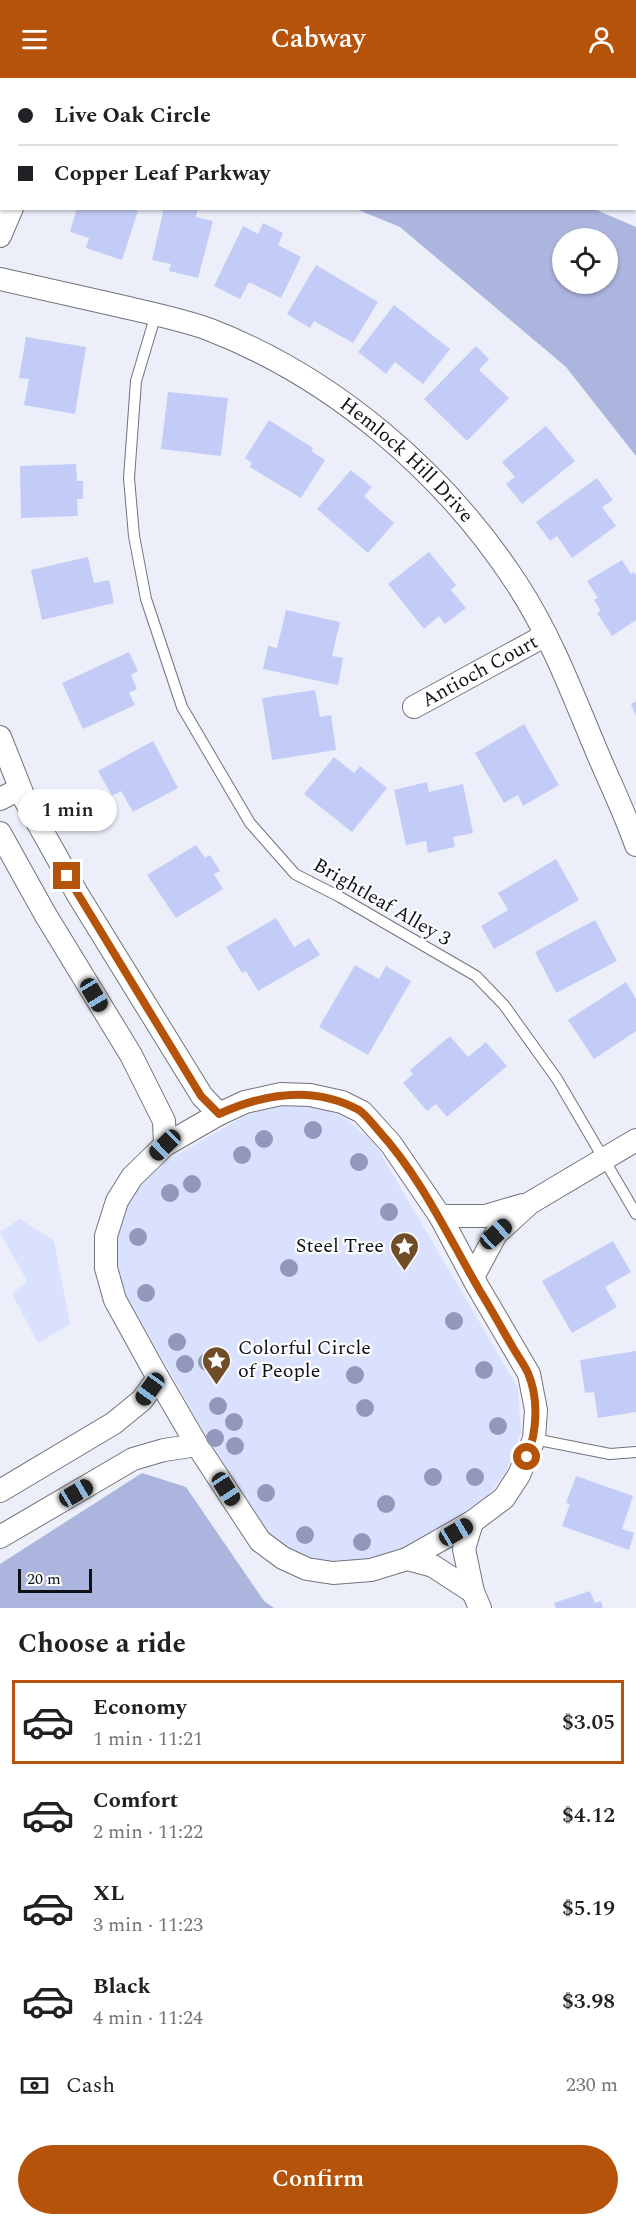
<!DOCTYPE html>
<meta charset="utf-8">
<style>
:root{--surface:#fff;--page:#f2f2f2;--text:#202124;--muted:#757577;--line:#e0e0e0;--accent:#b45309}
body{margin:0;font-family:Spectral,serif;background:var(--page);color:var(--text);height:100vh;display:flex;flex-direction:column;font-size:22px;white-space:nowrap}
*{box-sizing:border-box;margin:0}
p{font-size:20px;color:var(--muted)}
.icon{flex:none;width:33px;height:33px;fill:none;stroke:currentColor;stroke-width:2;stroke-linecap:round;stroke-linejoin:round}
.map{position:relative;height:1530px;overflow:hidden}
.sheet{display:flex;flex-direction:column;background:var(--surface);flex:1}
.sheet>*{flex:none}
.banner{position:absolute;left:0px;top:0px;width:636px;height:132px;box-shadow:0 2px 4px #0004;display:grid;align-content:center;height:132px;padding:0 18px;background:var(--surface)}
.buttons{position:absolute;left:552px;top:150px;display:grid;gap:12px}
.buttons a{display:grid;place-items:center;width:66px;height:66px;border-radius:50%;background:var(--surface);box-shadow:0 2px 4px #0004;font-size:30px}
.scale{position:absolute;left:18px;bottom:15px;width:74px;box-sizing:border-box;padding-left:6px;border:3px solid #101115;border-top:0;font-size:16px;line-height:21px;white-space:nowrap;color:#101115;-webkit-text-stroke:4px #fcfdff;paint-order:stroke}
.end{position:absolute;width:27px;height:27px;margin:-14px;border:8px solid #b45309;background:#fff;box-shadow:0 0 0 3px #fff}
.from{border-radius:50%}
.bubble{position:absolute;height:42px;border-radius:21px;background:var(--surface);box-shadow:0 2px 4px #0004;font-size:20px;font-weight:600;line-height:42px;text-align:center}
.car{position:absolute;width:18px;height:36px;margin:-18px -9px;border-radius:8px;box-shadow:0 0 4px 2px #0007;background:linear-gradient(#222 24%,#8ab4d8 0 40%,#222 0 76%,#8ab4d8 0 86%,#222 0)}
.banner b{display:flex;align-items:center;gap:21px;height:57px;font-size:22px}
.banner b+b{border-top:2px solid var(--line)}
.banner i{width:15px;height:15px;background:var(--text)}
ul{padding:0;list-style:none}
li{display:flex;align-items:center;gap:18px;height:84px;margin:0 12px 9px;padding:0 6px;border:3px solid transparent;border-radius:0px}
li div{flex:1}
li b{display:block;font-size:22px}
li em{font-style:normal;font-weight:600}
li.selected{border-color:var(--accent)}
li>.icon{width:54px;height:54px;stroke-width:1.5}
h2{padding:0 18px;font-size:27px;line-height:72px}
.pay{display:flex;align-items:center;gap:15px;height:66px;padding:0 18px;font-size:22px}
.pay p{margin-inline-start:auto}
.action{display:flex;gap:12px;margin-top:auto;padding:12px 18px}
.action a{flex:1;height:69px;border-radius:36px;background:var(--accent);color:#fff;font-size:24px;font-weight:600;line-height:69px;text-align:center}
header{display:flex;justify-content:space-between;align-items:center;height:78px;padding:0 18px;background:var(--accent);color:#fff;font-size:27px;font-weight:600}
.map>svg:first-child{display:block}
</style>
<header><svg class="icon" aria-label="menu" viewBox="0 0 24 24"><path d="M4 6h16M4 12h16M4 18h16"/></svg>Cabway<svg class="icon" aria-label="person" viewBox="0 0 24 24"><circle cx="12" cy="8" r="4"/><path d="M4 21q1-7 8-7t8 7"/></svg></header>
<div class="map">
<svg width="636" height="1530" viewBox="0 0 636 1530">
<rect width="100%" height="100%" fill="#eceffa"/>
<path fill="#dae1fe" d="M281,1026L314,1027L344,1039L375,1066L518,1310L521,1354L506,1395L488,1417L443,1449L390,1478L356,1487L325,1486L297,1477L273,1462L247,1428L118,1204V1139L138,1108L163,1085L246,1037Z
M20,1141L54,1163L70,1246L38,1265L12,1216L27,1203L0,1154Z"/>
<path fill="#acb5de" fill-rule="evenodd" d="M137,0H438L439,1H135Z
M356,131H594L636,149V378L566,289L400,149ZM562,160H608V206H562Z
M142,1395L186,1409L264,1523L274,1530H0V1486Z"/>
<path fill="#c3ccf6" d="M77,130H128L138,133L122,182L86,170L89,160L70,154Z
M164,130H198L196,139L213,143L198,200L169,193L171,186L152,182Z
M263,145L283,155L278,167L301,179L281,220L249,204L240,221L214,208L243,148L258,156Z
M316,187L378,224L353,265L314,243L310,250L287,236Z
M394,227L450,271L423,306L395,284L386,296L358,274Z
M26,259L86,269L75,336L24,327L29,301L19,300Z
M476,268L489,281L479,292L509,320L467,363L424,321Z
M168,314L228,320L221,378L161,371Z
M269,342L313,370L311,373L325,382L301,420L250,389L252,385L245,380Z
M546,348L575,383L522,426L506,406L515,399L502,384Z
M76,386L77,403H83V421H77L78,438L21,440L20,388Z
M351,392L372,409L364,418L394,445L368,475L317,431Z
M597,400L613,422L602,429L616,448L572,480L557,458L550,463L536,444Z
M429,474L456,507L451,512L466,530L445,546L439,538L424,551L388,506Z
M88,479L94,505L109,502L114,525L42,542L31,492Z
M622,482L631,496L634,494L636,497V542L612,558L597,535L601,533L594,522L598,520L587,503Z
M286,532L340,544L332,578L343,580L338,607L263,591L268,568L277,570Z
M129,574L138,593L131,597L137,611L129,615L135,627L83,651L62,605Z
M315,612L320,639L331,637L336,672L272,682L262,620Z
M636,623V638L631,626Z
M524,646L559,707L523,728L518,717L504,725L475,675Z
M153,663L178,710L133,734L121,713L112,718L98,693Z
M334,679L354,695L360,688L387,710L352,754L304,716Z
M427,704L429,714L463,706L473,755L453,759L455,769L428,775L426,763L406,767L394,712Z
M196,767L205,780L210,777L220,793L214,796L223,811L176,840L147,797Z
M556,781L579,822L494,871L481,848L508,832L498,815Z
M276,840L294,869L309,860L320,877L258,913L246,893L242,895L226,869Z
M595,842L617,883L556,915L535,874Z
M355,887L379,901L386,888L411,903L368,977L319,949Z
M626,904L636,921V953L594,981L568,942Z
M450,958L468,979L486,964L507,988L447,1039L436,1026L427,1033L403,1005L413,996L410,992Z
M613,1163L631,1194L605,1209L617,1229L572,1255L542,1203Z
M636,1273V1334L598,1340L594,1314L585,1315L580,1282Z
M576,1398L633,1418L622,1451L634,1455L629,1472L562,1448L570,1426L566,1425Z
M590,1513L595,1525L601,1523L603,1530H556L554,1525Z"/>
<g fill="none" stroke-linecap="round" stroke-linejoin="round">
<defs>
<path id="service" d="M156,236L136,303L129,400L134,458L146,521L182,629L250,745L295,796L340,819L476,898L504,927L557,1001L636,1136
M534,1361L610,1376L636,1374"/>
<g id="minor">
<path d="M42,2L43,0"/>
<path d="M88,2L89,0"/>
<path d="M0,71L2,67"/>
<path d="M0,158L12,130"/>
<path id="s1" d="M0,201C40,210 80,219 120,228C149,235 180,241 208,251C333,299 444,394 517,506C551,558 573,617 597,674C610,705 625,735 636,767"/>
<path id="s2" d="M414,629L546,557"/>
<path d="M0,659L25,722L78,817L202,1018L219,1036"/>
<path d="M0,721L20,711"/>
<path d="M0,755L45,836L131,977L164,1043L165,1067"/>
<path d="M281,1016L310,1017L342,1024L362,1034L391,1066L440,1138L478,1209L529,1296L536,1332L534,1361L519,1397L504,1420L472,1444L407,1481L371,1492L333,1495L307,1491L283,1480L260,1463L197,1367L158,1300L115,1222L106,1190V1158L117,1123L132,1099L165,1067L219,1036L245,1024Z"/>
<path d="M440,1138H485L523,1127"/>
<path d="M473,1199L496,1156L530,1125L636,1062"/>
<path d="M0,1413L114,1345L142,1322L158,1300"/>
<path d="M472,1444L464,1471L473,1514L480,1530"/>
<path d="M0,1459L133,1381L164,1372L197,1367"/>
<path d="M407,1481L433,1488L473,1514"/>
</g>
</defs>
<use href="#service" stroke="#71737d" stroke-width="12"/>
<use href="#minor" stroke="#71737d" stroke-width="24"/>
<use href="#service" stroke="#fff" stroke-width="10"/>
<use href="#minor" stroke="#fff" stroke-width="22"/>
</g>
<g fill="#9298bb">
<circle cx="313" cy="1052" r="9"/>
<circle cx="264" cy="1061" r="9"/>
<circle cx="242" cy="1077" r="9"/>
<circle cx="359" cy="1084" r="9"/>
<circle cx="192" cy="1106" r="9"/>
<circle cx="170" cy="1115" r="9"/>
<circle cx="389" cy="1134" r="9"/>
<circle cx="138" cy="1159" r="9"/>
<circle cx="289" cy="1190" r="9"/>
<circle cx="146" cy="1215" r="9"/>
<circle cx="454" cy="1243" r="9"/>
<circle cx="177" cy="1264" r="9"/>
<circle cx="207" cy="1284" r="9"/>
<circle cx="185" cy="1286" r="9"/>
<circle cx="484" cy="1292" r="9"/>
<circle cx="355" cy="1297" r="9"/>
<circle cx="218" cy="1328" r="9"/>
<circle cx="365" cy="1330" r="9"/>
<circle cx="234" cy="1344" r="9"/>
<circle cx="498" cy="1348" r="9"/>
<circle cx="215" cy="1360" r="9"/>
<circle cx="235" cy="1368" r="9"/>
<circle cx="433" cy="1399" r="9"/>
<circle cx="475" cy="1399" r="9"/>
<circle cx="266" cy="1415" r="9"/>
<circle cx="386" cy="1426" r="9"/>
<circle cx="305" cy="1457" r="9"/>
<circle cx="362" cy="1464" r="9"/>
</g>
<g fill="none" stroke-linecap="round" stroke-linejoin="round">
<path stroke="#b45309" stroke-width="8" d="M67,798L201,1018L219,1036C265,1015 313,1007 359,1032C366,1037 372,1045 378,1052C421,1099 448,1158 480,1213C491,1231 501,1249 512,1268C517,1277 524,1286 528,1295C539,1321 537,1354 527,1379"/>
</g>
<defs>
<symbol id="sight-pin" viewBox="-11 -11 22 30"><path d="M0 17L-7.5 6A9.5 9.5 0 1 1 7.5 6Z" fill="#714d27" stroke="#fcfdff"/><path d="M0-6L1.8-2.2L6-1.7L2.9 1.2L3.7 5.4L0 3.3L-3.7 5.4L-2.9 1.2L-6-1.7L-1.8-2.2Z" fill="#fff"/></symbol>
</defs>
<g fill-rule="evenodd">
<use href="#sight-pin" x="388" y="1152" width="33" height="45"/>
<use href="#sight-pin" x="200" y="1266" width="33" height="45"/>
</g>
<g text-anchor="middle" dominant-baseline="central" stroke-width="4.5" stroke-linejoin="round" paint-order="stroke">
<g font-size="20" fill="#101115" stroke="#fcfdff">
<text stroke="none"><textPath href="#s1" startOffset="454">Hemlock Hill Drive</textPath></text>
<text stroke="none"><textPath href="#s2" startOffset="75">Antioch Court</textPath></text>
<text transform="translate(382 824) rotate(30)">Brightleaf Alley 3</text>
</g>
<g font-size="20" fill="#101115" stroke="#fcfdff" text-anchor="end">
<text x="384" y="1168">Steel Tree</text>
<text x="238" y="1270" text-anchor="start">Colorful Circle<tspan x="238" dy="23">of People</tspan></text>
</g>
</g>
</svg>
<div class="buttons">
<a><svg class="icon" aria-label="locate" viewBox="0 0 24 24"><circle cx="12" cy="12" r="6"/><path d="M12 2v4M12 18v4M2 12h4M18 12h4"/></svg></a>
</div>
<div class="scale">20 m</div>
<i class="end from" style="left:527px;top:1379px"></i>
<i class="end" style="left:67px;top:798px"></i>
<div class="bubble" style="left:18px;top:711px;width:99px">1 min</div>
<i class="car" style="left:94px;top:917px;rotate:149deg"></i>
<i class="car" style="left:165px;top:1067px;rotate:226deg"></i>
<i class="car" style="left:496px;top:1156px;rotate:48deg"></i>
<i class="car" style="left:150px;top:1311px;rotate:216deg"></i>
<i class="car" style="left:226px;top:1411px;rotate:147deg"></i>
<i class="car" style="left:76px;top:1415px;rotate:60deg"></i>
<i class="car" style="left:456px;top:1454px;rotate:60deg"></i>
<div class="banner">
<b><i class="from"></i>Live Oak Circle</b>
<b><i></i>Copper Leaf Parkway</b>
</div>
</div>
<section class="sheet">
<h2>Choose a ride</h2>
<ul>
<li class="selected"><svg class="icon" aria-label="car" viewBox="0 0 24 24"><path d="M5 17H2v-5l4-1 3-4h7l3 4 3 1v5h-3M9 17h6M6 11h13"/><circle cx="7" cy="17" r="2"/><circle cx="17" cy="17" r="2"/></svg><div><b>Economy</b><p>1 min · 11:21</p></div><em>$3.05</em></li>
<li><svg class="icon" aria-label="car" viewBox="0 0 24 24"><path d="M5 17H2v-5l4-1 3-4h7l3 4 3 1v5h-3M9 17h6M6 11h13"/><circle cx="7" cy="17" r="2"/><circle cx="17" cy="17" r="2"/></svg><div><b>Comfort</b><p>2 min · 11:22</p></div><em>$4.12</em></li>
<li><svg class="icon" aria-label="car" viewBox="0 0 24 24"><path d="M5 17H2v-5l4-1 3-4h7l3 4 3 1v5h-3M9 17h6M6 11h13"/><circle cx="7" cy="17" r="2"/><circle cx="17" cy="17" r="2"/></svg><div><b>XL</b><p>3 min · 11:23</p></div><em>$5.19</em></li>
<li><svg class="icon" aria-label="car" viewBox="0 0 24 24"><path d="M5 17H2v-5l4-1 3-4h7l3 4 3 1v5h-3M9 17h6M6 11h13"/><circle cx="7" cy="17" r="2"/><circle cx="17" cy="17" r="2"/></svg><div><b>Black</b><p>4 min · 11:24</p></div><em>$3.98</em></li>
</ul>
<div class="pay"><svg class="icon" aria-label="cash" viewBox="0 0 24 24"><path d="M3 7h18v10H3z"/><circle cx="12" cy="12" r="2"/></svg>Cash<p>230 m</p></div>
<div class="action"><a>Confirm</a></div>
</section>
